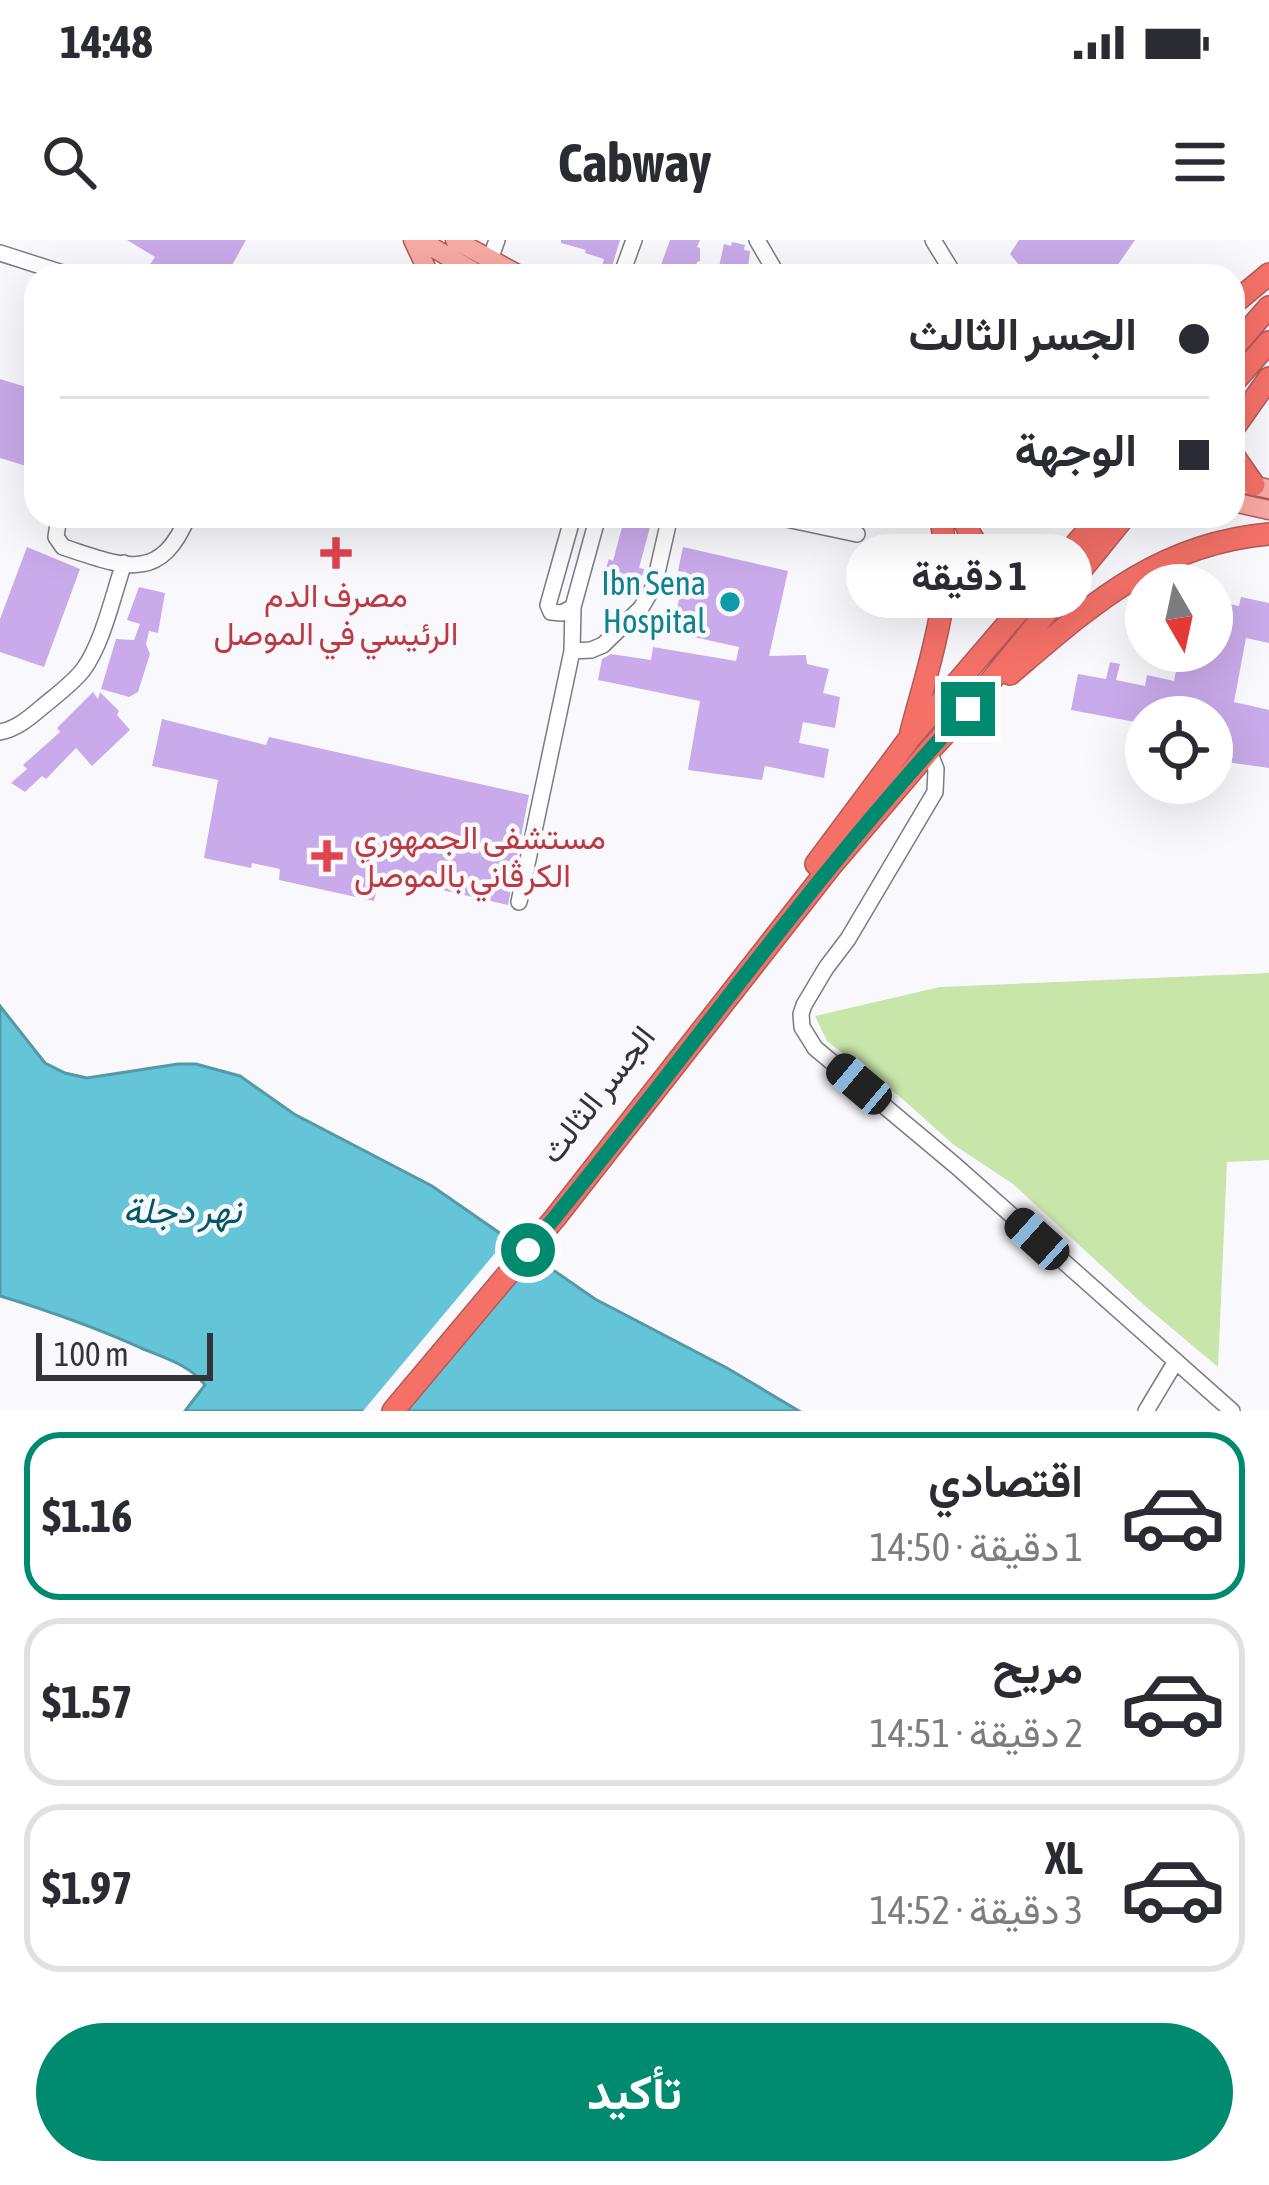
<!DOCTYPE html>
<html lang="ar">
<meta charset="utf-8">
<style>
:root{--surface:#fff;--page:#f2f2f3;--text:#2b2b33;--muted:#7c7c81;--line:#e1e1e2;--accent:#008b71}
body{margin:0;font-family:"Asap Condensed",Vazirmatn,sans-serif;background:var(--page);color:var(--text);direction:rtl;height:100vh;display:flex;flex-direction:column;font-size:45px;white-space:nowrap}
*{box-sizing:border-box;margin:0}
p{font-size:39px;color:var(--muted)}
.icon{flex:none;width:66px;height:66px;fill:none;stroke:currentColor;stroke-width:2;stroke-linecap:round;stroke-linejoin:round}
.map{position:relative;height:1171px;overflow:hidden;direction:ltr}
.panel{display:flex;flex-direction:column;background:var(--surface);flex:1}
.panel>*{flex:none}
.banner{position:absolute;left:24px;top:24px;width:1221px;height:264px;border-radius:36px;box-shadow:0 12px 48px #0002;direction:rtl;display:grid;align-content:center;height:264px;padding:0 36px;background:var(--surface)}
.needle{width:78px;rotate:171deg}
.buttons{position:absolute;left:1125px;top:324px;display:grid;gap:24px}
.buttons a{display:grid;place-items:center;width:108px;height:108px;border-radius:50%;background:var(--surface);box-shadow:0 12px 48px #0002;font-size:60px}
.scale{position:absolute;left:36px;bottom:30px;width:177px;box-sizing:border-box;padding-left:12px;border:6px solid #333338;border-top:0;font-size:33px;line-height:42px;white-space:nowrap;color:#333338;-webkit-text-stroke:9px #f9f9fd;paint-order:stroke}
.end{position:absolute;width:54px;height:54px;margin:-27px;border:15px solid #008b71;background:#fff;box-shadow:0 0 0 6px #fff}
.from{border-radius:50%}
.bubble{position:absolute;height:84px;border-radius:42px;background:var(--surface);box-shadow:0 12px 48px #0002;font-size:39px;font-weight:700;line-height:84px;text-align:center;direction:rtl}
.car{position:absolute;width:36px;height:72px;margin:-36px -18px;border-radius:15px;box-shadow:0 0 9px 3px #0007;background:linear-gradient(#222 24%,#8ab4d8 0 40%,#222 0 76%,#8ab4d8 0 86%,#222 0)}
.banner b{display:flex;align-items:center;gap:42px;height:114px;font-size:45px}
.banner b+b{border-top:3px solid var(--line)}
.banner i{width:30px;height:30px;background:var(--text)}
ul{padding:21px 0 0;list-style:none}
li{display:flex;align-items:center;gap:36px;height:168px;margin:0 24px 18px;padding:0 12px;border:6px solid var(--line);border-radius:36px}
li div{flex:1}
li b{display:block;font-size:45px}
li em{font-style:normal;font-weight:700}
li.current{border-color:var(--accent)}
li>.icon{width:108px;height:108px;stroke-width:1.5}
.cta{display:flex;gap:24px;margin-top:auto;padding:24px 36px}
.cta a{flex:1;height:138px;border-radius:72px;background:var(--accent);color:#fff;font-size:48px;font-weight:700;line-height:138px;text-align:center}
.status{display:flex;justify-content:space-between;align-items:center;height:84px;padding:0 60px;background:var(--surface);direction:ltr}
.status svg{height:33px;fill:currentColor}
header{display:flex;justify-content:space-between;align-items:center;height:156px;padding:0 36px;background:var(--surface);font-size:54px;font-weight:700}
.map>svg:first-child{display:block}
</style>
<div class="status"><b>14:48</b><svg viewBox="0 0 49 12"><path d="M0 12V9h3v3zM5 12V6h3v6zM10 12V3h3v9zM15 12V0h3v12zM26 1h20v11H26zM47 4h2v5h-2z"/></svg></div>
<header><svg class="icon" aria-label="menu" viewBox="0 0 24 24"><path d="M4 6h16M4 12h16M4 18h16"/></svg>Cabway<svg class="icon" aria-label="search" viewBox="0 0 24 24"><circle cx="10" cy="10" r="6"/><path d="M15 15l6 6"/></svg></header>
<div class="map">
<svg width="1269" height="1171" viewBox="0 0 1269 1171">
<rect width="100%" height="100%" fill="#f9f9fd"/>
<path fill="#c8e5aa" d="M1269,733V920L1227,922L1218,1127L1144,1065L1013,944L954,905L899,856L827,801L815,776L940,747Z"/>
<path fill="#64c4d8" stroke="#5598a8" stroke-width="3" d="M0,766L45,823L65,833L87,838L178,824H196L240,836L294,874L432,946L595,1059L727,1128L799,1171H185L205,1145C190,1125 163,1117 141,1108C94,1087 49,1071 0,1056Z"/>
<path fill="#f9f9fd" d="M511,994L537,1012L407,1171H363Z"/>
<path fill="#c9aaea" d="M127,0H246L226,36H193L172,25L165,36H158L147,29L155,17Z
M561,0H620L609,36H599L604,19L585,13L586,10L561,3Z
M670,0H700L697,7L700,8V21L697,22L693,36H657Z
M1019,0H1135L1110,36H1028L1010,14Z
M732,2L745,5L744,10L750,11L747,36L727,33V36H717L724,4L731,6Z
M0,139L36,150V229L0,218Z
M625,276H653L639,328L644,329L641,340L605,331L609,319L613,321Z
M27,307L80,329L44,427L0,412V379Z
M683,307L788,331L769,416L806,415L807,424L829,429L823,453L840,457L835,488L803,482L799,503L829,509L824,538L765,526L762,540L688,530L700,461L598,440L602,419L611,414L651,420L653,407L736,421L739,407L671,392L686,332L678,331Z
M139,347L165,353L158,393L149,391L146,404L150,414L138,452L129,457L101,449L116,399L134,400L140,384L127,380Z
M1241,357L1269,363V403L1246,398L1234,462L1269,470V528L1212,520V477H1146V484L1071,470L1078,434L1106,439L1110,422L1120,424L1116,440L1145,446L1147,435L1174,441L1180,411H1212V377L1215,361L1239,366Z
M93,452L98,459L100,452L119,471L117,475L130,490L92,526L76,508L46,539L42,536L25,552L11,543L27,529L23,525L60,492L57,488Z
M162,479L266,505L269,497L529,555L508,665L380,636L374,661L279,640L280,629L252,623L251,628L204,618L218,540L152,526Z"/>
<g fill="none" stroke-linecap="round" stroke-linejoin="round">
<defs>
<path id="minor" d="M757,0L778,36
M933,0L955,36
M0,13L72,36
M490,20L497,0
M621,36L634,0
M59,276L56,297L63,307C122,326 160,345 188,276
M573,276L548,365L551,372L562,373L573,367L598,276
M772,276L857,294
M572,411L591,410L603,405L641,368L654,346L670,276
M0,492C16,489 28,479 41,468C55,456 71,445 83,430C103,403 113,355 124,323
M929,511L936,529L935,552L848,699L826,728L804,765L801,774L802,787L815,808L956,926L1232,1171
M519,662L572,411L573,367
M1146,1171L1176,1121"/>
<path id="major" d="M413,0L430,36
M420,0L481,36
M455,0L521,36
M1233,241L1269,249
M1233,262L1269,270"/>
<path id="highway" d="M1233,64L1269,34
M1233,108L1269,67
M1233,143L1269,102
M1233,189L1269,138
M1233,215L1254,245
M963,276C976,323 1019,338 1061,318
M1010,434C1091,365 1157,304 1269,294
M911,492C929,423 957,348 940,276
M816,624L909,499L1100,276
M393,1171L555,978L830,627L929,511L968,469L1125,276"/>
</defs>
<use href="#minor" stroke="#7a7b85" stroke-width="18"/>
<use href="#major" stroke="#b15b57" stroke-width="21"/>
<use href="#highway" stroke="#b15b57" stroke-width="24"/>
<use href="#minor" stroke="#fff" stroke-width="15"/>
<use href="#major" stroke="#f9aaa4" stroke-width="18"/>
<use href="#highway" stroke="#f57168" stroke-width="21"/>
</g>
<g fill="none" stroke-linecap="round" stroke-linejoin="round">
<path stroke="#008b71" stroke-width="15" d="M528,1010C677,832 809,638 968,469"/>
</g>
<g fill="#e0444e" stroke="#f9f9fd" stroke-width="4.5">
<path d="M330 295h12v12h12v12h-12v12h-12v-12h-12v-12h12z"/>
<path d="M321 598h12v12h12v12h-12v12h-12v-12h-12v-12h12z"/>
</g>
<circle fill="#0f9aa8" stroke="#f9f9fd" stroke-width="4.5" cx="730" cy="362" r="12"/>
<g text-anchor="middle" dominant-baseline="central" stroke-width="9" stroke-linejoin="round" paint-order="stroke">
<g font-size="33" fill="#0d838f" stroke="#f9f9fd" text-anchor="end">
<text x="706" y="343">Ibn Sena<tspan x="706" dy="38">Hospital</tspan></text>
</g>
<g font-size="33" fill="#be3a42" stroke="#f9f9fd">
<text x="336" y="355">مصرف الدم<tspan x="336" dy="38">الرئيسي في الموصل</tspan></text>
<text x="354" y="597" text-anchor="start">مستشفى الجمهوري<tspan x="354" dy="38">الكرڤاني بالموصل</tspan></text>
</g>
<g font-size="33" fill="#333338" stroke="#f9f9fd">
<text transform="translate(597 854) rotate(-52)">الجسر الثالث</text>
</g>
<g font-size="36" font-style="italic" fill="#005866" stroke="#f9f9fd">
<text x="182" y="970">نهر دجلة</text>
</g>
</g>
</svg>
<div class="buttons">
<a><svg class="needle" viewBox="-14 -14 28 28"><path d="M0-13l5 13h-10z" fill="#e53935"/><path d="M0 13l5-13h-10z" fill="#7c7c81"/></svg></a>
<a><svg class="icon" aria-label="locate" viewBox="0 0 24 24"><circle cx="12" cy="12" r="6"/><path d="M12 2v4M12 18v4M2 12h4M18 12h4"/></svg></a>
</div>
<div class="scale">100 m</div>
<i class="end from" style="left:528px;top:1010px"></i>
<i class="end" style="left:968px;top:469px"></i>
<div class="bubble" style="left:846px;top:294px;width:246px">1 دقيقة</div>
<i class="car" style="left:859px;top:844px;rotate:310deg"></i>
<i class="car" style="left:1037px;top:999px;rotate:312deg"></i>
<div class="banner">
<b><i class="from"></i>الجسر الثالث</b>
<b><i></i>الوجهة</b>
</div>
</div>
<section class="panel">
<ul>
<li class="current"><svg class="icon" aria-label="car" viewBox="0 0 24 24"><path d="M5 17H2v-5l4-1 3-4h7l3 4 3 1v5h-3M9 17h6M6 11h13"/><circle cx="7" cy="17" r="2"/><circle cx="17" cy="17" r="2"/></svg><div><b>اقتصادي</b><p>1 دقيقة · 14:50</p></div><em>$1.16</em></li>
<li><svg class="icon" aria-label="car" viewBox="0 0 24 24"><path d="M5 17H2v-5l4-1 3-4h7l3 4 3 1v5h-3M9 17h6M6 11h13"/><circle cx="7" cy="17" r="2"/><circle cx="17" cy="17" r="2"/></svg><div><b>مريح</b><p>2 دقيقة · 14:51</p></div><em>$1.57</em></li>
<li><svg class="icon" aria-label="car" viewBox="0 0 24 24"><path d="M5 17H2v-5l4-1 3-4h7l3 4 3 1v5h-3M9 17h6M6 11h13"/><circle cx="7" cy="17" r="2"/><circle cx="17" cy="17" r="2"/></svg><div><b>XL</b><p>3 دقيقة · 14:52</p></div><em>$1.97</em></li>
</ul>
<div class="cta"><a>تأكيد</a></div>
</section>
